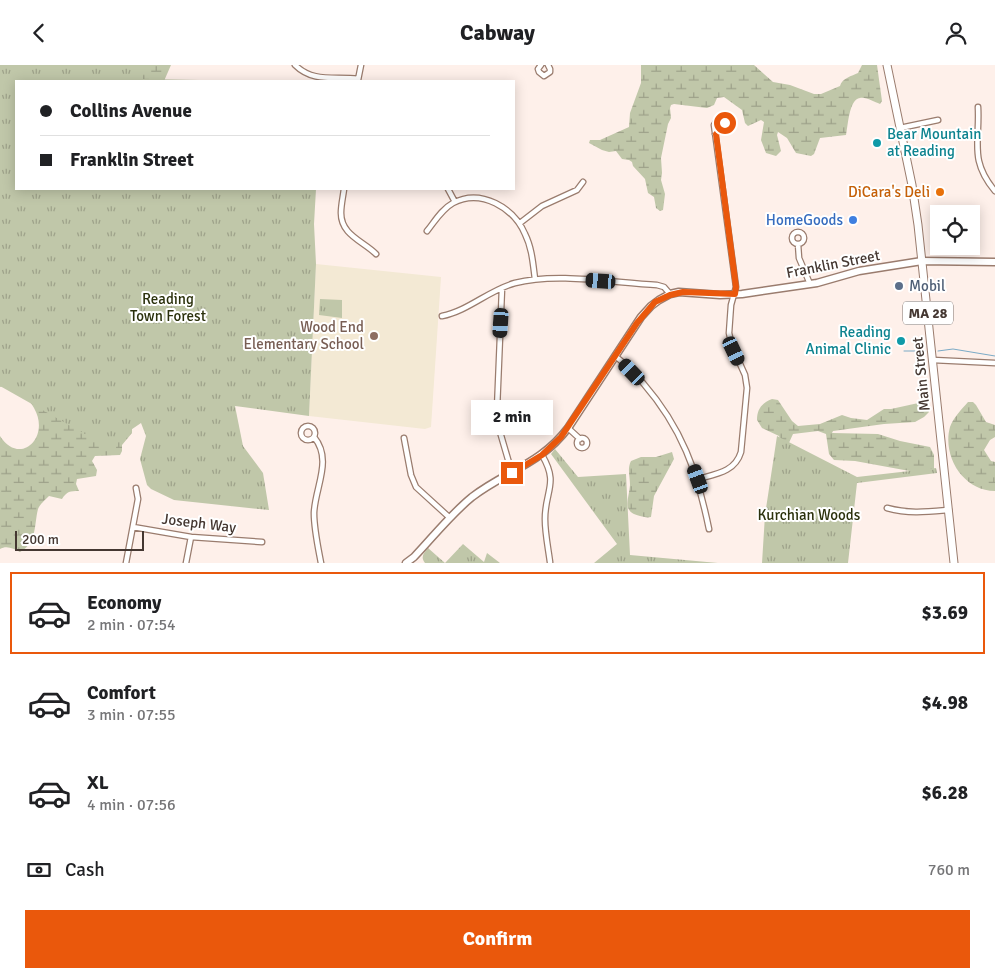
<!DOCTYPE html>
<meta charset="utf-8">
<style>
:root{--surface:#fff;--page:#f6f6f6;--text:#202124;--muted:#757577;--line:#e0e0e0;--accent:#ea580c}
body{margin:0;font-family:Signika,sans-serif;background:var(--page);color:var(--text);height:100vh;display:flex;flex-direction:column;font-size:19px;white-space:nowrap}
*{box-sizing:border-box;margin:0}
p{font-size:16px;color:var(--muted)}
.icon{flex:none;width:28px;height:28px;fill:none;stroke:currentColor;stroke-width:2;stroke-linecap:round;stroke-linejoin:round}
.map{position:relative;height:498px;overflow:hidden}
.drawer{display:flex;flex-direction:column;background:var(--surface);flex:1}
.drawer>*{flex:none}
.banner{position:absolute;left:15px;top:15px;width:500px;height:110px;border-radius:0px;box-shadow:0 2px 12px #0003;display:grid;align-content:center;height:110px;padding:0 25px;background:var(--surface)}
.tools{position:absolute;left:930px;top:140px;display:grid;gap:10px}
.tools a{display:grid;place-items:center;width:50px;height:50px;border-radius:0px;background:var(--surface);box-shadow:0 2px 12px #0003;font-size:25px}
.scale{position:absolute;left:15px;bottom:12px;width:129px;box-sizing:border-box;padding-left:5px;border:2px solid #443731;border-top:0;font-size:14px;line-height:18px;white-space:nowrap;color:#443731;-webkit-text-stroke:4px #fff;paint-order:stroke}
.end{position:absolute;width:22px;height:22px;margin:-11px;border:6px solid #ea580c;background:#fff;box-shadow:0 0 0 2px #fff}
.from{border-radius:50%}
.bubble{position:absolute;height:35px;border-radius:0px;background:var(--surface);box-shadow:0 2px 12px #0003;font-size:16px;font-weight:800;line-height:35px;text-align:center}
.car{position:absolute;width:15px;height:30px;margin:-15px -8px;border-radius:6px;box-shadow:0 0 4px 1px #0007;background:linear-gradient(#222 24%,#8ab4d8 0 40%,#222 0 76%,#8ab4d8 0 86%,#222 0)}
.banner b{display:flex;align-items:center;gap:18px;height:48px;font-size:19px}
.banner b+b{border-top:1px solid var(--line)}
.banner i{width:12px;height:12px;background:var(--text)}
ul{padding:9px 0 0;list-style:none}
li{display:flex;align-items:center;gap:15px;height:82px;margin:0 10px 8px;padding:0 15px;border:2px solid transparent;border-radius:0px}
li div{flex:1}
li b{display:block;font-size:19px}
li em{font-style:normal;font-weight:800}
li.selected{border-color:var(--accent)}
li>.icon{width:45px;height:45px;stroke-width:1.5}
.pay{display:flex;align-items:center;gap:12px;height:55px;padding:0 25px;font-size:19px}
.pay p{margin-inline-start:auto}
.cta{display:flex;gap:10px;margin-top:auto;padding:10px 25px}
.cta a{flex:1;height:58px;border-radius:0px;background:var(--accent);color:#fff;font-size:20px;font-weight:800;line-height:58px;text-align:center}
header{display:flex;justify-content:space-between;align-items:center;height:65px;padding:0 25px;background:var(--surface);font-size:22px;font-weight:800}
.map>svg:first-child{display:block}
</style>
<header><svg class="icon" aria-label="back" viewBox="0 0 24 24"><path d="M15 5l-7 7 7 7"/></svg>Cabway<svg class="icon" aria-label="person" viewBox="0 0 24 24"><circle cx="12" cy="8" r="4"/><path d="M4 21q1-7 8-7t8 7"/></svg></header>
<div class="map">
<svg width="995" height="498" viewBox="0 0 995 498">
<defs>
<pattern id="wetland-marsh" width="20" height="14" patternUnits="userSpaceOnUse" patternTransform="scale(1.25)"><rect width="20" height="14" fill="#c0c7a9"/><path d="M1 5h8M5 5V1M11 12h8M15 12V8" fill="none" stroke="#9ea28a"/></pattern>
<pattern id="park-tufts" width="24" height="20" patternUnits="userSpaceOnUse" patternTransform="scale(1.25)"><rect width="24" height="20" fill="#c0c7a9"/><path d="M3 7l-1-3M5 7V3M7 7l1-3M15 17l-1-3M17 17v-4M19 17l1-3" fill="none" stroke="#9ea28a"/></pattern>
</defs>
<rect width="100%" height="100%" fill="#fef0ea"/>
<path fill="#f3e9d4" d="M316,199L441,212L431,362L425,364L309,351Z"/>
<path fill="url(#wetland-marsh)" d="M73,0H171L164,16H77Z
M641,0H754L773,17L790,20L814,29H821L840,21C842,13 852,11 858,8L862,0H877L882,36L880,39C874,37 867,32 860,33C849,34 848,61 846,70L820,73L814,89L811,91L796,88L787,73L778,67L777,70L781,86L776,91L766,88L761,75L764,57L761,55L748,61L745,58L742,45L724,32L717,33L714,40L707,43L674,39L671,40L670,43L671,53L668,59L661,93L662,108L661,115L665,129L663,145L660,146L656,143L654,132L648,128L645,114L633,101L632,97L629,95L622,94L616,86L609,87L602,85L589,78L590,75H600L629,62L630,48L641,18Z
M0,243L141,356L132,362V368L122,380V386L120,390L95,391L92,396L97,405L96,411L77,414L76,419L79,426C70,426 67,426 62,434L49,431C45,435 40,439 38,444C34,460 37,478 20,487C14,484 7,480 0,484V371C20,402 51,372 34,343C32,340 30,336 27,334C20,328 11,325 3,321L0,322Z
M772,334L778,335L792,356L798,361L820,359L842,350L851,353L867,355L884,344H891L923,337L925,339L929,347L924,352L915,357L884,359L833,366L832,368L878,369L900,376L930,382L934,390V404L915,407L855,396L834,395L829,389L826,369L818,366L793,369L788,380L790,407L779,371L762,363L757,355C757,344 762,338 772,334Z
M968,337H973L976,340L986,357L995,360V372L990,375L984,385L991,396L995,397V426C963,426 942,391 950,362C953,353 962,344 968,337Z
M672,387L674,394L654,431L651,452C647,453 645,452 640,451C621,447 629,434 630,420C630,411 627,404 631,396L641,392H656Z"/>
<path fill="url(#park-tufts)" d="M0,0H143V14L262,16H16V124H316L314,159L316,199L309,351L235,341L243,381L263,408L269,445L174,435L151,424L147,420L140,394L146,371L141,358L119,373L115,386L0,321Z
M320,234L342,235V253L319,250Z
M777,371L857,412L936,403L937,408L857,418L848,498H762L765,450Z
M555,384L578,412L626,409L630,490L718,498H594L617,479L551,389Z
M463,479L484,497L487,488L500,498H425C420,492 424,488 428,483L445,498Z"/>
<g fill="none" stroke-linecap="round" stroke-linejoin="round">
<path stroke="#7baac6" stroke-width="1" d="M904,286H925
M938,286L953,284L995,291"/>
<defs>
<path id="minor" d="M295,0C313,18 335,11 358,14
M541,0L538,4L539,7L544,11L550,7V4L548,0
M358,15L361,0
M978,42C980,77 969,95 995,126
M900,63L938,55
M344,124C343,132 341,140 341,148C341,170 363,176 376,189
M448,124L455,137
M520,158L542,141L577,125L583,117
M427,166C435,156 442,144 453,138C481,123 514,143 525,169C532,183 533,199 535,214
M792 173a6 6 0 1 1 12 0a6 6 0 1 1-12 0Z
M798,179L799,193L810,219
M502,223L497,344L500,367L512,408
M442,251C468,246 489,225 515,218C557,207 614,218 657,220L664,222L670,229
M615,291C626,299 634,309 643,318C682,363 697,406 709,464
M933,295L995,298
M301 368a7 7 0 1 1 14 0a7 7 0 1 1-14 0Z
M568,363L580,374
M314,372C333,395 315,422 314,448C314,464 318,482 321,498
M577 378a5 5 0 1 1 10 0a5 5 0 1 1-10 0Z
M404,373L411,410L416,422L450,453
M542,390C559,419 545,425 545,454C545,468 548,482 550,497
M698,414C716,409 735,407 741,387L747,323L745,310L732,281L729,268L731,240L736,222L714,60L717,55H723L724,62L715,69
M887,443C909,449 926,447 949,445
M133,462L191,472L262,477
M126,498L138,434L136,423
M186,498L191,472"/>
<path id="secondary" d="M406,498L414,492C433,472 451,449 472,432C506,406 541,399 568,363L641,252L651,241L659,235L670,229L679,227L720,230L742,229L817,218L859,206L922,196L995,197"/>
<path id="primary" d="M887,0L912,120L918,160L954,498"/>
</defs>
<use href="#minor" stroke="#9a7c6e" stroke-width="7"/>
<use href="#secondary" stroke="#9a7c6e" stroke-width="9"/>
<use href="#primary" stroke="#9a7c6e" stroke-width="9"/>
<use href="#minor" stroke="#fff" stroke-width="4.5"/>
<use href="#secondary" stroke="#fff" stroke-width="6"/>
<use href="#primary" stroke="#fff" stroke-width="7"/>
</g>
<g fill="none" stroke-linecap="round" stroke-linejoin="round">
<path stroke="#ea580c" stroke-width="6" d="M512,408L542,390L561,372L637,258L655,237L670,230L683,227L735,229L736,222L716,69L722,64L725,58"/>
</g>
<g fill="#0f9aa8" stroke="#fff" stroke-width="2">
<circle cx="877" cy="78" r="5"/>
<circle cx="901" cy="276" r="5"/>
</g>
<circle fill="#e8710a" stroke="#fff" stroke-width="2" cx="940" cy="127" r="5"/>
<circle fill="#3f7fe0" stroke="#fff" stroke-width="2" cx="853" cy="155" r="5"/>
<circle fill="#5c6f8a" stroke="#fff" stroke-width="2" cx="899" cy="221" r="5"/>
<circle fill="#8d6e63" stroke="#fff" stroke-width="2" cx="374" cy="271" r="5"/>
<g text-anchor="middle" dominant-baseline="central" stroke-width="4" stroke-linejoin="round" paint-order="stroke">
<rect fill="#fff" stroke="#7c736f" stroke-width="1" x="903" y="236.5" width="50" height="23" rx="4"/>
<g font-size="14" font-weight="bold" fill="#443731">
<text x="928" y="248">MA 28</text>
</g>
<g font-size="15" fill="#0d838f" stroke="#fff" text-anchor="start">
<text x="887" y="69">Bear Mountain<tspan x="887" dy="17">at Reading</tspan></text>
<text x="891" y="267" text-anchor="end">Reading<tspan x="891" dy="17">Animal Clinic</tspan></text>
</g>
<g font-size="15" fill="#c56008" stroke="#fff" text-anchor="end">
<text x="930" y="127">DiCara's Deli</text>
</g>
<g font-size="15" fill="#366cbe" stroke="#fff" text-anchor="end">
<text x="843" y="155">HomeGoods</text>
</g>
<g font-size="15" fill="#443731" stroke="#fff">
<text transform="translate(833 199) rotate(-11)">Franklin Street</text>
<text transform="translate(921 309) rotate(-96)">Main Street</text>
<text transform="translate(199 458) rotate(7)">Joseph Way</text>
</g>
<g font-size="15" fill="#4e5e75" stroke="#fff" text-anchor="start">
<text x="909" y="221">Mobil</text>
</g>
<g font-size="15" fill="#2b310c" stroke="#fff">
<text x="168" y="234">Reading<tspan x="168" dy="17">Town Forest</tspan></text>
<text x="809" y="450">Kurchian Woods</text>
</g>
<g font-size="15" fill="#785e54" stroke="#fff" text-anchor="end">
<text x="364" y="262">Wood End<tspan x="364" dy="17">Elementary School</tspan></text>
</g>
</g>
</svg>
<div class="tools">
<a><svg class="icon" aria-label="locate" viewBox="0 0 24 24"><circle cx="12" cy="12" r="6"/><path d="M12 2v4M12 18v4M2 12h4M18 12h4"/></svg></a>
</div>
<div class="scale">200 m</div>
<i class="end from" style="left:725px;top:58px"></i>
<i class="end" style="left:512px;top:408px"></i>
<div class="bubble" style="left:471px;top:335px;width:82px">2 min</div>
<i class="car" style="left:601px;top:216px;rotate:274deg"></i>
<i class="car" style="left:501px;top:258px;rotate:184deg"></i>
<i class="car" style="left:734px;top:286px;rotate:155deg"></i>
<i class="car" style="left:632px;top:307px;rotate:316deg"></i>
<i class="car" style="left:698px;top:414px;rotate:340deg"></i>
<div class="banner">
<b><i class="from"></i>Collins Avenue</b>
<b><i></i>Franklin Street</b>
</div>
</div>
<section class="drawer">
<ul>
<li class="selected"><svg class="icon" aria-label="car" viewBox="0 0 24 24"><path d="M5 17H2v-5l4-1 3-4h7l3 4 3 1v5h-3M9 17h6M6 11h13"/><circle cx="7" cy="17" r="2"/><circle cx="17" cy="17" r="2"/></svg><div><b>Economy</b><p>2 min · 07:54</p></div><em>$3.69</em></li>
<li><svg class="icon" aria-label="car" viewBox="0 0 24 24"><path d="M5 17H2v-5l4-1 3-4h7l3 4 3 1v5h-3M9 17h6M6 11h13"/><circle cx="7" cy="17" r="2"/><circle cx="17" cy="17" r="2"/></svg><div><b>Comfort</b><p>3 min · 07:55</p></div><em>$4.98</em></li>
<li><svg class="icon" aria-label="car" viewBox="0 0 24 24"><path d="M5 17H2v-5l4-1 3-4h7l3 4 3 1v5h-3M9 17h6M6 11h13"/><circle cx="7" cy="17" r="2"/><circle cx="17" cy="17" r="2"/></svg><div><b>XL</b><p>4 min · 07:56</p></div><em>$6.28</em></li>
</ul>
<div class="pay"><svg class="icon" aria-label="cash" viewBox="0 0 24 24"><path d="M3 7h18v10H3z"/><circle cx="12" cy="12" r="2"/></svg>Cash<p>760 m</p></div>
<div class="cta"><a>Confirm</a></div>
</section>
